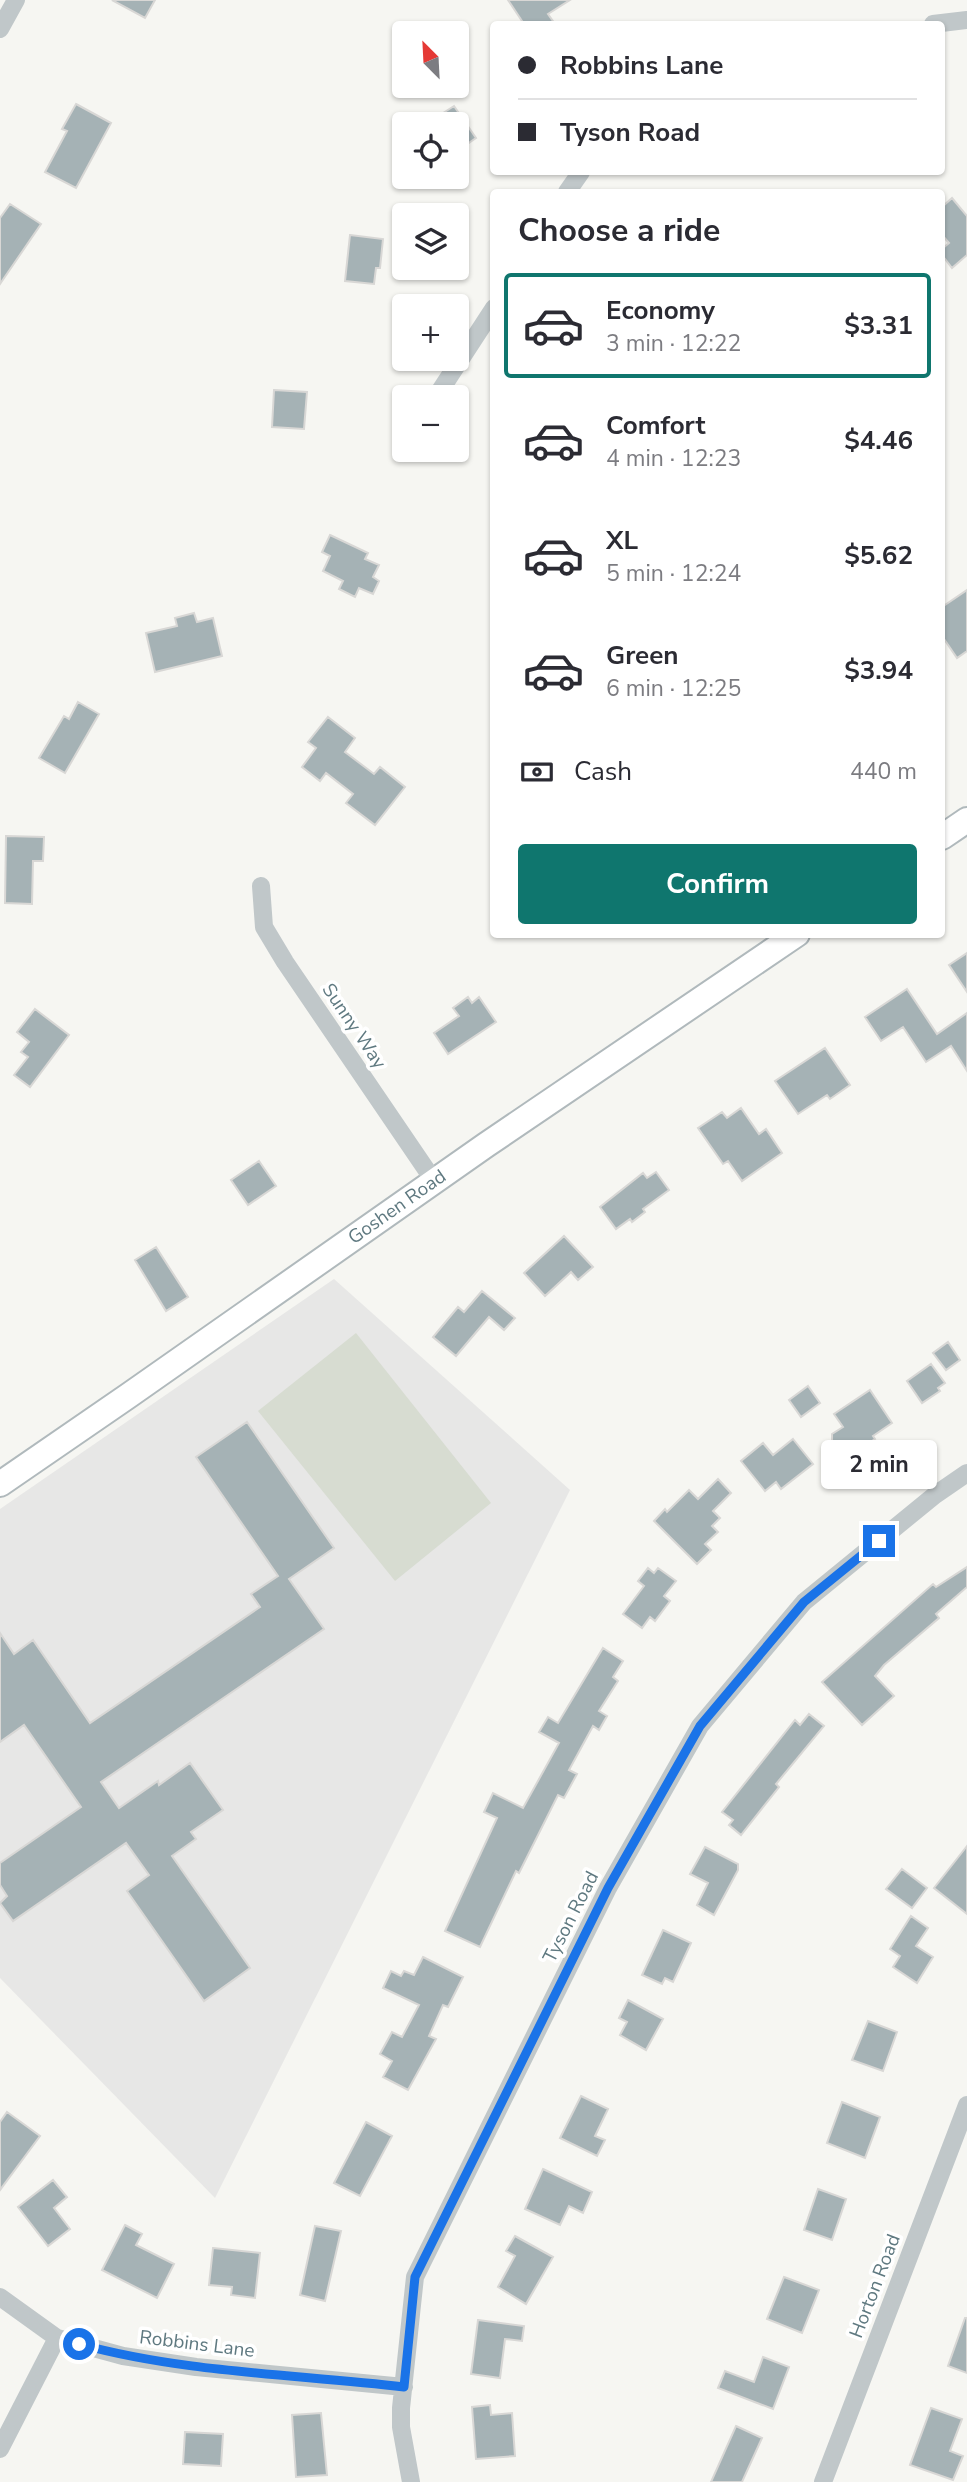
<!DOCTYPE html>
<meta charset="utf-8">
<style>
:root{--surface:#fff;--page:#f2f2f3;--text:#2b2b33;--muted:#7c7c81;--line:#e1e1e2;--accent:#0f766e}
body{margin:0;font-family:"Nunito Sans",sans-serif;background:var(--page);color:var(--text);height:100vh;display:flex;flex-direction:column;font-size:26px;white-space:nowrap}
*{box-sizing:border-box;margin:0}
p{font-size:23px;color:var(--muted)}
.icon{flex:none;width:38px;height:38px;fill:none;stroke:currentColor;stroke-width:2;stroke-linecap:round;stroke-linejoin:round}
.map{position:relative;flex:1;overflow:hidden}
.panel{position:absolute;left:490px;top:189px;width:455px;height:749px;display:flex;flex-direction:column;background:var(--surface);border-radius:7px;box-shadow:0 2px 5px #0004}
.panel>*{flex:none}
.banner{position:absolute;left:490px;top:21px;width:455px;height:154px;border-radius:7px;box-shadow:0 2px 5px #0004;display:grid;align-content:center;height:154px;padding:0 28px;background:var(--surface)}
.needle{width:46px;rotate:336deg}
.fabs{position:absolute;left:392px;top:21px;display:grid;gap:14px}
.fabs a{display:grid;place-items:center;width:77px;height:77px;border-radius:7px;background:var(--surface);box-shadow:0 2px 5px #0004;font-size:35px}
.end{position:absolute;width:32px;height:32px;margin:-16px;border:9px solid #1a73e8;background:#fff;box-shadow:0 0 0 4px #fff}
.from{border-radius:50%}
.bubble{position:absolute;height:49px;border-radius:7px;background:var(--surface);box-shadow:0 2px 5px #0004;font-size:23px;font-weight:700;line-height:49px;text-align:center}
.banner b{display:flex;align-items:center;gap:24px;height:66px;font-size:26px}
.banner b+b{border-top:2px solid var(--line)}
.banner i{width:18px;height:18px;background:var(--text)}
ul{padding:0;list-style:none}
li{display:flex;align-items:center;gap:21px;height:105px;margin:0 14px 10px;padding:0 14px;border:4px solid transparent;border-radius:7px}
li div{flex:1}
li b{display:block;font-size:26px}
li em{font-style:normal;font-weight:700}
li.active{border-color:var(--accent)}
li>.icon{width:63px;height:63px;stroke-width:1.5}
h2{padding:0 28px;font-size:32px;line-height:84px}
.pay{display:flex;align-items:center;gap:18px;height:77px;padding:0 28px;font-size:26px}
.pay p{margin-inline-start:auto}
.action{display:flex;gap:14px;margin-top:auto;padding:14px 28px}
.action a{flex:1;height:80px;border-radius:7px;background:var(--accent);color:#fff;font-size:28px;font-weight:700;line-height:80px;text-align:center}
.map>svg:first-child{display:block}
</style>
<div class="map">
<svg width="967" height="2482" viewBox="0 0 967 2482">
<rect width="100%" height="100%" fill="#f6f6f2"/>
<path fill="#e7e7e6" d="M334,1279L570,1490L215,2198L0,1978V1509Z"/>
<path fill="#d7dcd1" d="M356,1333L491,1503L395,1581L258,1411Z"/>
<path fill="#a5b2b5" stroke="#d8d7d5" stroke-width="2" d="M112,0H155L145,18Z
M508,0H570L548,14L555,24H524Z
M76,104L111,123L76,188L45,172L67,131L62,129Z
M454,106L476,138L457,151V124H426Z
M952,198L967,216V255L952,268L942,255V249L949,243L942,235V207Z
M10,204L41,224L0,284V218Z
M350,235L383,239L380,268H376L374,284L345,281Z
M274,390L307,392L304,429L272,427Z
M330,535L368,553L365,559L379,565L373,577L379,581L373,594L359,588L355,597L339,589L343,581L323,571L330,556L322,552Z
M967,590V651L957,658L942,636V607Z
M194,613L197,622L213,618L222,656L155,672L146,633L177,626L175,618Z
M78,702L99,714L65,773L39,758L64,716L69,719Z
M328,717L355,738L345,752L374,774L380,767L405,787L375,825L346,803L353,794L326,773L320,781L302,767L316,748L308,742Z
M6,836L44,837L43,861H33L32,904L5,903Z
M967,953V992L949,965Z
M907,989L937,1034L967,1013V1071L951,1046L926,1062L903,1027L881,1041L865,1017Z
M468,997L472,1003L479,997L496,1022L448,1054L434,1033L459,1016L453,1008Z
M35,1009L69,1035L30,1087L14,1075L28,1057L21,1052L29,1042L17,1032Z
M825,1048L850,1085L830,1099L827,1095L798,1114L775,1081Z
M741,1108L759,1134L766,1129L782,1153L742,1181L728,1161L723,1164L698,1128L722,1112L727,1118Z
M259,1161L276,1186L248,1205L231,1180Z
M656,1172L669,1190L643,1209L645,1212L632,1222L630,1219L616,1229L600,1207L643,1173L647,1178Z
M564,1236L593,1267L578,1280L571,1272L545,1296L524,1273Z
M156,1247L188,1297L166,1311L135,1260Z
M482,1291L515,1318L504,1330L489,1317L456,1356L433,1337L458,1307L464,1312Z
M948,1342L960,1360L946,1370L933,1353Z
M931,1364L945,1383L938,1388L940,1391L922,1403L907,1381Z
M808,1386L820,1403L801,1417L789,1400Z
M870,1390L892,1423L873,1436L875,1439L858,1450L853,1443L840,1452L832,1440V1434L843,1427L834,1414Z
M247,1422L334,1548L289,1579L324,1629L101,1782L119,1808L158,1781L159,1785L190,1763L223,1810L191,1832L196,1839L172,1856L250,1968L204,2001L127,1891L149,1875L126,1843L13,1921L0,1903L7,1896L0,1885V1863L81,1807L24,1725L0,1742V1633L14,1654L33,1640L90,1723L260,1607L251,1594L278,1576L196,1457Z
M793,1439L813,1464L781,1489L776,1482L765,1491L741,1461L763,1443L773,1455Z
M718,1479L731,1493L713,1511L720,1518L712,1526L718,1532L705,1544L711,1550L697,1564L654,1521L665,1509L667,1512L689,1490L698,1499Z
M967,1567V1587L936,1614L939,1618L884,1665L875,1676L894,1696L862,1725L822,1682L933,1584L936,1587Z
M648,1568L654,1573L658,1568L676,1581L664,1596L670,1601L655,1621L650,1617L642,1628L623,1614L644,1586L638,1581Z
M603,1648L623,1661L613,1677L618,1681L599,1711L607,1716L599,1730L593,1726L569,1770L577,1774L564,1798L558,1795L519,1873L516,1871L480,1947L445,1931L497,1818L484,1812L493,1793L523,1808L559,1743L539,1732L548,1717L558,1723Z
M809,1714L824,1726L776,1784L779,1787L741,1835L729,1825L733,1820L722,1812L795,1720L800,1725Z
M967,1846V1914L934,1888Z
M705,1847L738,1864V1870L714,1915L697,1905L708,1883L690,1874Z
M902,1869L927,1888L912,1908L886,1889Z
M911,1916L928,1928L916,1946L933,1957L917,1983L893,1967L900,1956L890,1949Z
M663,1930L691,1943L673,1982L665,1978L662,1984L642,1975Z
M423,1957L463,1977L448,2007L443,2005L429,2036L436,2039L408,2090L383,2077L392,2061L380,2054L392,2032L402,2037L419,2005L383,1988L391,1971L401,1976L404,1971L414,1975Z
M628,2000L663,2019L646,2050L620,2035L627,2022L619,2018Z
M868,2021L897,2032L883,2071L852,2060Z
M581,2096L608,2109L595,2136L605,2140L597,2156L560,2138Z
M842,2102L880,2117L865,2158L827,2143Z
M7,2112L40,2136L0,2190V2122Z
M366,2122L392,2136L360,2196L334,2183Z
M543,2169L592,2192L583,2213L569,2206L560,2225L525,2209Z
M53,2180L67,2197L54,2208L70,2229L48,2246L18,2207Z
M818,2189L846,2199L832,2240L804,2230Z
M125,2225L142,2234L136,2245L174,2264L157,2298L102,2270Z
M315,2226L341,2231L325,2301L300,2295Z
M515,2236L553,2257L526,2304L498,2287L515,2256L506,2251Z
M213,2248L260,2253L255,2298L231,2295L232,2287L209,2285Z
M784,2277L819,2290L802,2333L767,2319Z
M965,2318H967V2373L948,2366Z
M478,2320L524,2326L522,2341L505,2339L500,2378L471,2374Z
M763,2357L789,2367L773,2409L718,2388L725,2371L754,2382Z
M490,2405L491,2415L512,2413L515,2456L476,2459L472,2407Z
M931,2408L962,2419L950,2451L963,2456L953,2480L910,2465Z
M321,2413L327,2475L296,2477L292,2415Z
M736,2426L762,2438L742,2482H711Z
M185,2432L223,2434L221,2466L183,2464Z"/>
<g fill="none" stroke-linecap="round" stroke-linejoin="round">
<defs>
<path id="secondary" d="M942,837L967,820
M0,1484L128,1396L486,1145L797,934"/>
</defs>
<use href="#secondary" stroke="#b0b9bc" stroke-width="28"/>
<path stroke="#c0c7c9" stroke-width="18" d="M933,24L967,20
M0,29L16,0
M567,192L581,172
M436,397L494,308
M261,886L264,927L285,962L434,1181
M0,2297L57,2338L123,2356L196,2367L404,2387
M0,2449L57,2338
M411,2482L401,2427V2408L415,2277L608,1888L700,1726L804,1602L935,1495L967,1473
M823,2482L967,2105"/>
<use href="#secondary" stroke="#fff" stroke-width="24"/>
</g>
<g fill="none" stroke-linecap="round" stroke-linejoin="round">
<path stroke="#1a73e8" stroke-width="9" d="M79,2344C185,2373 295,2374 404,2387L415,2277L608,1888L700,1726L804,1602L879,1541"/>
</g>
<g text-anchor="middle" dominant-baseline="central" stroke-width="7" stroke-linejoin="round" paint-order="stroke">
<g font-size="19" fill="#5f7980" stroke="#fff">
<text transform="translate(354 1026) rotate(56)">Sunny Way</text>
<text transform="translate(397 1207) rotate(-35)">Goshen Road</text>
<text transform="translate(571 1917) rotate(-63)">Tyson Road</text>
<text transform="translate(875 2286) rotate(-69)">Horton Road</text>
<text transform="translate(197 2344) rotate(7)">Robbins Lane</text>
</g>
</g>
</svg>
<div class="fabs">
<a><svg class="needle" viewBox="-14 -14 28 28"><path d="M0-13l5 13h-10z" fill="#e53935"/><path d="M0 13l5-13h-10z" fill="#7c7c81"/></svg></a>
<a><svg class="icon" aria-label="locate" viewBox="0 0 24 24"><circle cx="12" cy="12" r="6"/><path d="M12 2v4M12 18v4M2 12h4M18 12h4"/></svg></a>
<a><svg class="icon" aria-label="layers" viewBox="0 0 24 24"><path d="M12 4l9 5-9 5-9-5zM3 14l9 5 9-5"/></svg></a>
<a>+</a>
<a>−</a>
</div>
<i class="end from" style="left:79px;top:2344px"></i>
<i class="end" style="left:879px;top:1541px"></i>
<div class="bubble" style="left:821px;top:1440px;width:116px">2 min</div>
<div class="banner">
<b><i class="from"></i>Robbins Lane</b>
<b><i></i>Tyson Road</b>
</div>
<section class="panel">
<h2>Choose a ride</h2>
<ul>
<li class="active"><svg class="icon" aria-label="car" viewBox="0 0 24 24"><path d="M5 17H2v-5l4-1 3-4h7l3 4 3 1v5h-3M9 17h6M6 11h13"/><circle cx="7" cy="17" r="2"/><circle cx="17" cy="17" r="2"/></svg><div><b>Economy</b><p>3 min · 12:22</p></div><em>$3.31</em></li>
<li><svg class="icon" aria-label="car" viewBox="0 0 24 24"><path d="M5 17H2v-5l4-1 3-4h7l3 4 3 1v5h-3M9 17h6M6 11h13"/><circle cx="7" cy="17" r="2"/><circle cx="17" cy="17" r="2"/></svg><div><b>Comfort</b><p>4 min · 12:23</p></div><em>$4.46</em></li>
<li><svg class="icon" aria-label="car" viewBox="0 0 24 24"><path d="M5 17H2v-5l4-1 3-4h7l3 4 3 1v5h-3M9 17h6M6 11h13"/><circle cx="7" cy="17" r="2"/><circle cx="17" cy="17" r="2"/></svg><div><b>XL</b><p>5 min · 12:24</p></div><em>$5.62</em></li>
<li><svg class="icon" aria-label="car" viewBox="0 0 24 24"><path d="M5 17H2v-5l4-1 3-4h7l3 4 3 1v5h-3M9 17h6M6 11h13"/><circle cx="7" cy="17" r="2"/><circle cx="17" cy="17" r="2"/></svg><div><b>Green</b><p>6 min · 12:25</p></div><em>$3.94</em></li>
</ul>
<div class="pay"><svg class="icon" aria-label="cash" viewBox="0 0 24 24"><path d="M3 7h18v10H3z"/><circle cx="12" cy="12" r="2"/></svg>Cash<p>440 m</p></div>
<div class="action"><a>Confirm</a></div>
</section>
</div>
